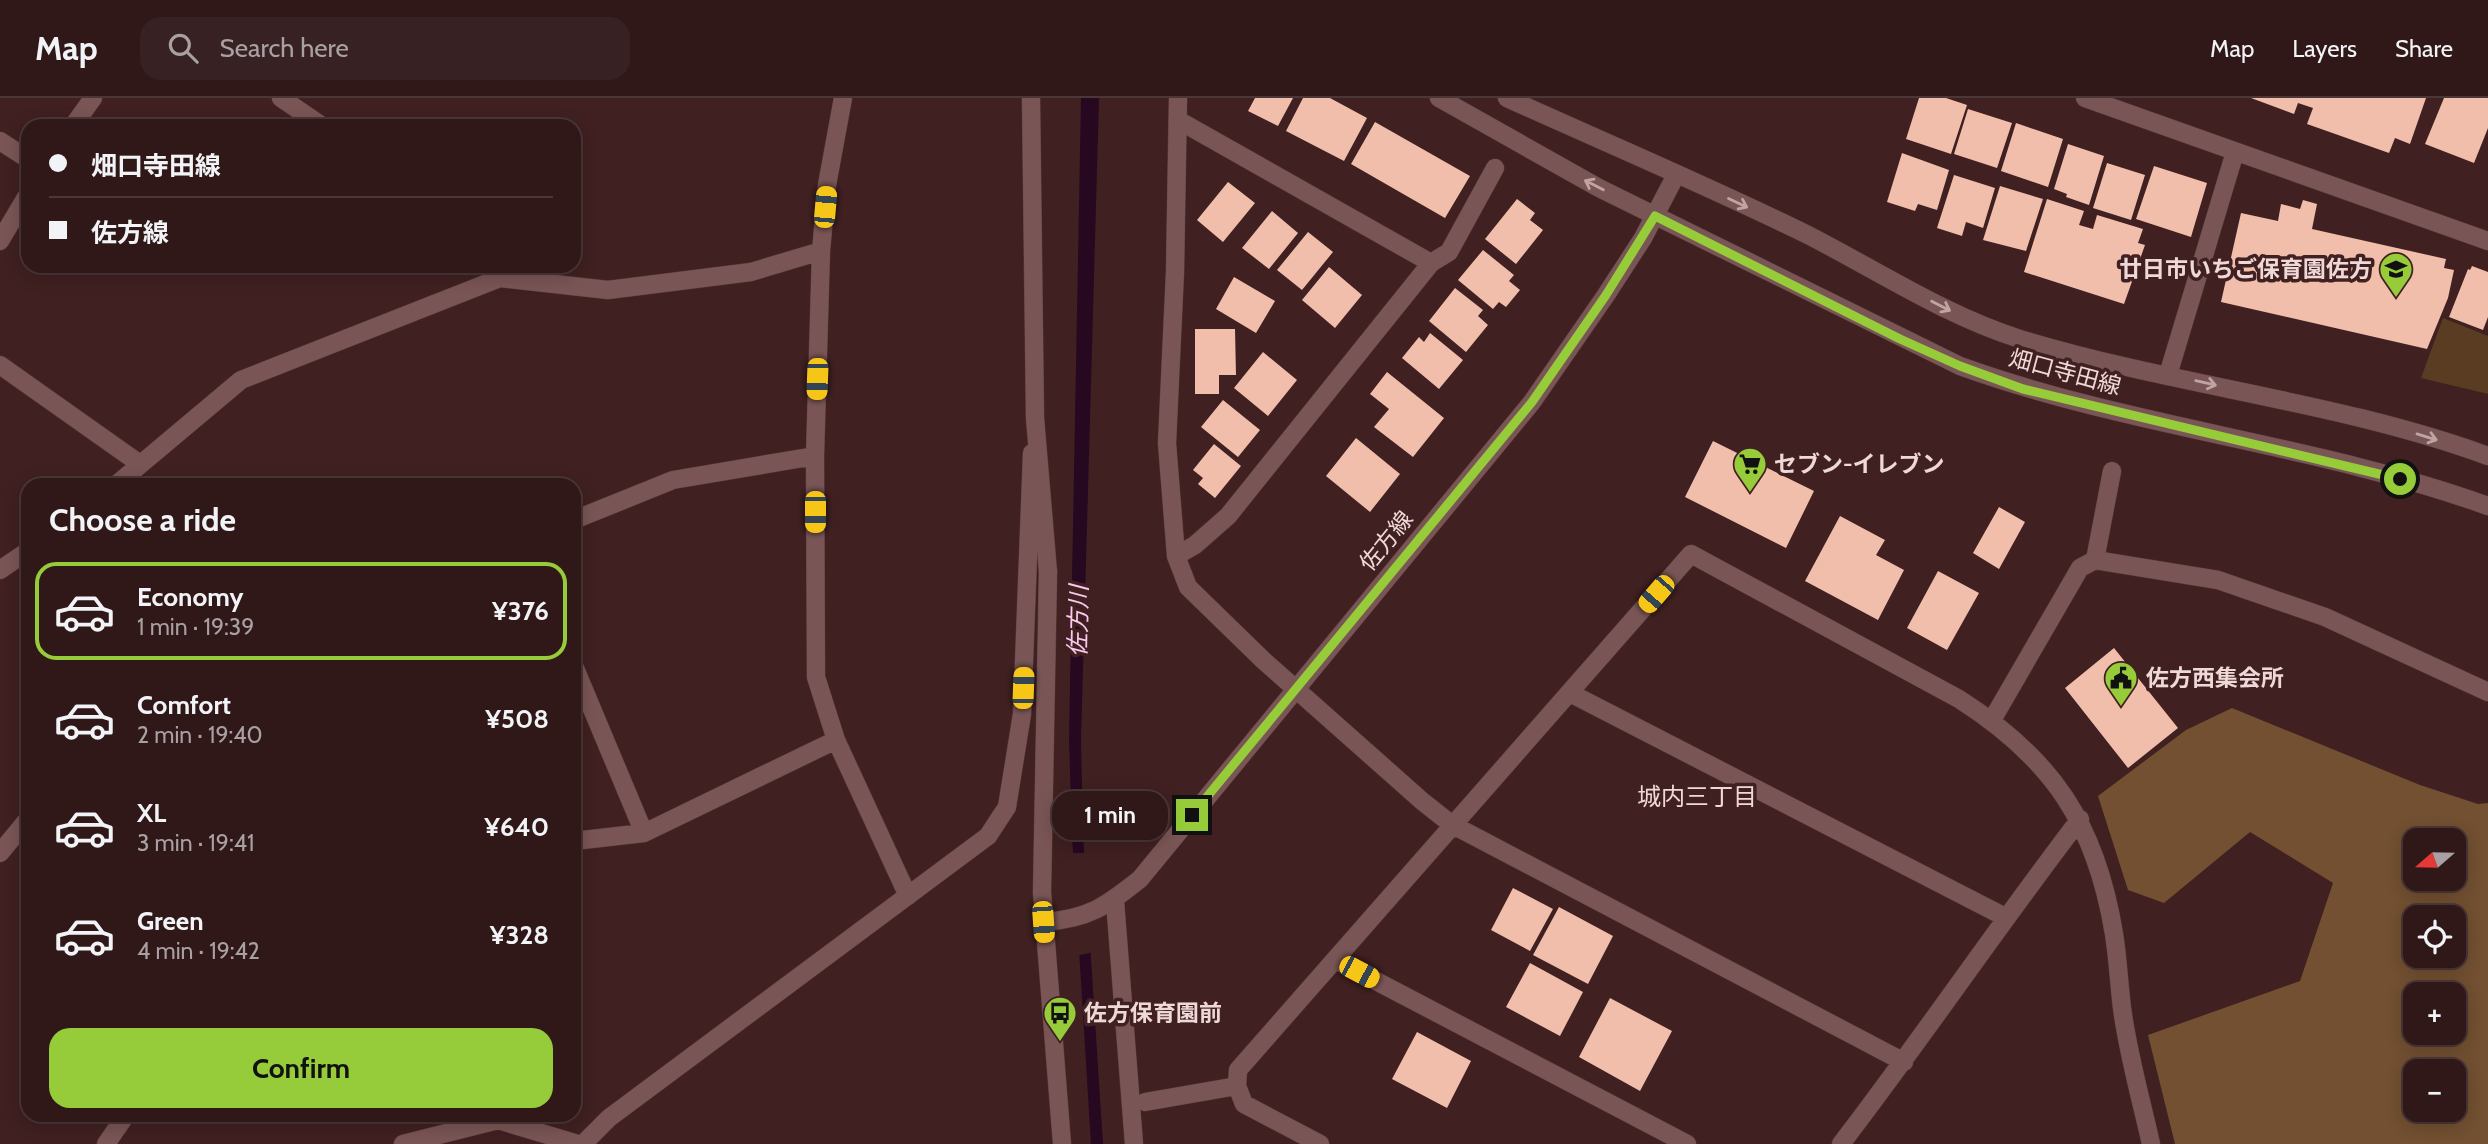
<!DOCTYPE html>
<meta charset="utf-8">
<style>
:root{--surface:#301819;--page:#382122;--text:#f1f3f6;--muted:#a8a0a2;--line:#4b3738;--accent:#96cc39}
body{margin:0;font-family:Cabin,"Noto Sans JP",sans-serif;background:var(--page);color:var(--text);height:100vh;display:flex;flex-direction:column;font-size:26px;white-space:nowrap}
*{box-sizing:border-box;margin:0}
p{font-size:23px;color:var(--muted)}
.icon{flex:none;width:38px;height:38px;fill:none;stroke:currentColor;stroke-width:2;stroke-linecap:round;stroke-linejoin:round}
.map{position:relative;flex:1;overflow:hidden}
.side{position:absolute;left:21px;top:380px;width:560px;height:644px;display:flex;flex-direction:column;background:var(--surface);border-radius:21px;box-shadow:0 4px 18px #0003,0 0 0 2px var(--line)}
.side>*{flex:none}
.hud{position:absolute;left:21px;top:21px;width:560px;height:154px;border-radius:21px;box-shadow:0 4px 18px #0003,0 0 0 2px var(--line);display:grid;align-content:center;height:154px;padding:0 28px;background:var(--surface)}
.needle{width:46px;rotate:250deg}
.buttons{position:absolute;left:2403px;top:730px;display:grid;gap:14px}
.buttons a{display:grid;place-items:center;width:63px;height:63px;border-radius:14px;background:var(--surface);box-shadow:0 4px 18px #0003,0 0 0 2px var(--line);font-size:35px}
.end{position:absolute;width:32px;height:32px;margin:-16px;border:9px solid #96cc39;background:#111;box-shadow:0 0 0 4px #111}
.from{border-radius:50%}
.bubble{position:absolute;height:49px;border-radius:21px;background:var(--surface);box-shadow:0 4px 18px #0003,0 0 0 2px var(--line);font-size:23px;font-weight:700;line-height:49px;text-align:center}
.car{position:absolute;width:21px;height:42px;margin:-21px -10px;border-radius:9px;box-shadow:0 0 5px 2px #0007;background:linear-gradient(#f5c518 24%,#345 0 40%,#f5c518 0 76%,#345 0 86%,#f5c518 0)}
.hud b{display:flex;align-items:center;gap:24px;height:66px;font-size:26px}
.hud b+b{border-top:2px solid var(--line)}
.hud i{width:18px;height:18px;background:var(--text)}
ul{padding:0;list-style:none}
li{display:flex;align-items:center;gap:21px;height:98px;margin:0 14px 10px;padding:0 14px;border:4px solid transparent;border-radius:21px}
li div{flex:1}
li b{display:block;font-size:26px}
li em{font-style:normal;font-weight:700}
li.on{border-color:var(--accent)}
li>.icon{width:63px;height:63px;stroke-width:1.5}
h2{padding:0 28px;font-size:32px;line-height:84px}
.primary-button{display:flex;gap:14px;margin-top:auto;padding:14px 28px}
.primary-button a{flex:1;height:80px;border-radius:21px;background:var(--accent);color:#111;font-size:28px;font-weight:700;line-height:80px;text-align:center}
header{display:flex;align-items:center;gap:42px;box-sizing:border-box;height:98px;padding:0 35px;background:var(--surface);border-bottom:2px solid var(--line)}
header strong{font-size:33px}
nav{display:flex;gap:38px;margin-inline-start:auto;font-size:24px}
.search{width:490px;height:63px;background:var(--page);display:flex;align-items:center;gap:18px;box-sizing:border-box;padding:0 24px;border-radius:21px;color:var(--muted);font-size:26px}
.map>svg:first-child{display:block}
</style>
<header>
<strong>Map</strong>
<div class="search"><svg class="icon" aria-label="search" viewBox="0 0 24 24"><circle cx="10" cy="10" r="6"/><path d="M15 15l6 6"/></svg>Search here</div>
<nav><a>Map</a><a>Layers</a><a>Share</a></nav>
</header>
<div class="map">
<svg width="2488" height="1046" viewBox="0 0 2488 1046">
<rect width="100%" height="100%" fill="#402021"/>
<path fill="#593c21" d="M2443,220L2488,238V296L2421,280Z"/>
<path fill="#725031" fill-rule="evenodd" d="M2232,610L2420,687L2478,706L2488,705V1046H2175L2148,937L2300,883L2333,785L2250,734L2164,805L2128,792L2098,698L2186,632ZM2415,742H2454V780H2415ZM2415,819H2454V858H2415ZM2416,896H2454V934H2415ZM2415,973H2454V1012H2415Z"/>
<path fill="#260821" d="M1081,0H1099L1081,641L1083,737L1103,1046H1091L1072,738L1069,641Z"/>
<path fill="#402021" d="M1069,755H1087L1094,854L1076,858Z"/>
<path fill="#f1beac" d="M1255,0H1293L1278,28L1248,13Z
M1303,0H1330L1367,20L1344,63L1286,33Z
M1919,0H1946L1967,7L1951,56L1906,41Z
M2251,0H2426L2410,46L2395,40L2389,55L2307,26L2313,10L2298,5L2294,16Z
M2444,0H2488V30L2474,65L2425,46Z
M1968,11L2012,25L1997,70L1954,56Z
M1375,24L1470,78L1445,120L1351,66Z
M2016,25L2063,41L2048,89L2001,73Z
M2068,46L2104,58L2089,107L2066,99L2067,96L2054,91Z
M1902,55L1949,72L1937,112L1918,106L1915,113L1887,104Z
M2107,65L2145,77L2131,122L2093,110Z
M2154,68L2207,85L2191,139L2136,121Z
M1954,77L1995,90L1983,130L1966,124L1962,138L1937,130Z
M1228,84L1255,105L1223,144L1197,122Z
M2000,88L2043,101L2026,153L1983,142Z
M1517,101L1535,115L1530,122L1543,132L1516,166L1485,141Z
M2047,101L2084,113L2079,127L2093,131L2097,117L2143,131L2138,145L2145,147L2124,206L2024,174Z
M2303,102L2317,106L2312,131L2446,161L2444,170L2454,172L2448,200L2427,251L2221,204L2241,115L2278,123L2281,106L2300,111Z
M1272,113L1298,135L1269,171L1242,150Z
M1308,134L1333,154L1302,192L1277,172Z
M1483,152L1514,177L1509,183L1520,192L1506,209L1499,204L1493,211L1458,182Z
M2472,168L2488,174V219L2483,232L2449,219L2468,171L2470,172Z
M1329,169L1362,197L1335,230L1302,202Z
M1234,179L1275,203L1256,235L1216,211Z
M1455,190L1483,212L1478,218L1488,227L1466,254L1429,223Z
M1195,231H1235L1236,277H1219V296H1195Z
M1430,235L1463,262L1439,291L1402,260L1419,239L1424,244Z
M1263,254L1297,282L1268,318L1234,290Z
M1387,274L1444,320L1413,359L1374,329L1389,311L1370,296Z
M1223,302L1260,332L1238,359L1201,329Z
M1356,340L1400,376L1370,414L1326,378Z
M1713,343L1814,393L1786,450L1685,399Z
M1214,346L1241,368L1215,400L1198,386L1203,380L1193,372Z
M1999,409L2025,424L1999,471L1973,455Z
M1840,418L1885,442L1876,457L1904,472L1878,522L1805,483Z
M1938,473L1979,495L1947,552L1907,530Z
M2114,550L2178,630L2128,670L2065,590Z
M1513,790L1553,811L1530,853L1491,832Z
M1559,809L1613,838L1588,886L1533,857Z
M1530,865L1583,894L1560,938L1506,909Z
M1610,900L1672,933L1640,993L1579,959Z
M1417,934L1471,963L1447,1010L1392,981Z"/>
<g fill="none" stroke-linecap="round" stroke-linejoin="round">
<defs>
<path id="pedestrian" d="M1431,165L1449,154L1495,70
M2095,462L2112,373
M1145,1004L1237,988"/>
<path id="minor" d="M281,0L322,28
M843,0L827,87L821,153L815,358L816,579L836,642L908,798
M1178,0L1175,174L1167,345L1176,458L1188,489L1263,562L1422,703L1451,726L1904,964
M2085,0L2488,143
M73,28L93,0
M0,43L28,61
M0,143L28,96
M0,267L140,366
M2168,277L2235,54
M116,387L241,282L500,180L608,192L751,174L821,153
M574,422L673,382L815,358
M1176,458L1195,447L1228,418L1431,165L1178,22
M0,472L28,453
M1048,474L1042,794L1062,1046
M574,568L644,735
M1570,595L2005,819
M1992,622L2080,470L2095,462L2218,482L2325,519L2488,594
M574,743L644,735L836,642
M0,755L28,721
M1115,803L1134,1046
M1336,862L1687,1046
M106,1046L126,1017
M403,1046L498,1022L578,1046
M583,1046L609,1020L988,738L1007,709L1022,616L1032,355
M1320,1046L1244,1006L1237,988L1238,972L1691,456L1959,601C2053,661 2096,726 2114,836C2118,861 2119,886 2122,910C2128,956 2141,1001 2151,1046
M1841,1046C1923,939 1998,828 2080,721"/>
<path id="tertiary" d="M1031,0L1035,320L1048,474
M1439,0L1599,90L1960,268C2132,330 2316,346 2488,408
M1507,0C1606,45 1708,88 1806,136C1877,172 1944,217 2020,241C2174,288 2337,303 2488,358
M1043,824C1089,821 1106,808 1140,781L1532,304L1606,197L1643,140L1676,77"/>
</defs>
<use href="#pedestrian" stroke="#5a3e40" stroke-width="19"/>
<use href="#minor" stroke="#5a3e40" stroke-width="19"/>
<use href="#tertiary" stroke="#5a3e40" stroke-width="19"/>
<use href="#pedestrian" stroke="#7a5555" stroke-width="18"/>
<use href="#minor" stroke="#7a5555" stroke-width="18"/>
<use href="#tertiary" stroke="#7a5555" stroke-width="18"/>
</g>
<defs><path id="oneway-shaft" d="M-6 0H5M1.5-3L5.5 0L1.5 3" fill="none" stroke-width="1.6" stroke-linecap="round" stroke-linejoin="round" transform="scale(1.75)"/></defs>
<g stroke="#c0a4a4">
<use href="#oneway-shaft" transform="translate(1594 87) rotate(-153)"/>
<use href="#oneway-shaft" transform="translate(1738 105) rotate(25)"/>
<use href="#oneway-shaft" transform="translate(1941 208) rotate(27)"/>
<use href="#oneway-shaft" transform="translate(2206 285) rotate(13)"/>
<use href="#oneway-shaft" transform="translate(2427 339) rotate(17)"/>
</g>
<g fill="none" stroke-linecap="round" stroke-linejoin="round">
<path stroke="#96cc39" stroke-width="9" d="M1192,717L1532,304L1606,197L1655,118L1900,241L1960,268L2023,291L2400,381"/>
</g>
<defs>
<symbol id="school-pin" viewBox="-11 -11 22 30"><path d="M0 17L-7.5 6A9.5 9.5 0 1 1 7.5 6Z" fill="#96cc39" stroke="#402021"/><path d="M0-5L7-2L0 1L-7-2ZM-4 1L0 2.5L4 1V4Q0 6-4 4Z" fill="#111"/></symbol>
<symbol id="supermarket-pin" viewBox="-11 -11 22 30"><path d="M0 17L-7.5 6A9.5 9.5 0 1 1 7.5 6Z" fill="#96cc39" stroke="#402021"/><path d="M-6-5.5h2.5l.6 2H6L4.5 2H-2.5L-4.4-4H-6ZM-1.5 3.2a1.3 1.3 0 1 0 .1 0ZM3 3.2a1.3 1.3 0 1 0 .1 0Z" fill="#111"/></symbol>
<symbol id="civic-pin" viewBox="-11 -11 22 30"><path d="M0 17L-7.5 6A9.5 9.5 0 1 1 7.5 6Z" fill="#96cc39" stroke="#402021"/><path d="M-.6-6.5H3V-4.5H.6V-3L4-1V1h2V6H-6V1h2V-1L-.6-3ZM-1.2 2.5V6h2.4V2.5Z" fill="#111"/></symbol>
<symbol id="bus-pin" viewBox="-11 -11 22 30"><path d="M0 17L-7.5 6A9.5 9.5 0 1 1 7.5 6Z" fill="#96cc39" stroke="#402021"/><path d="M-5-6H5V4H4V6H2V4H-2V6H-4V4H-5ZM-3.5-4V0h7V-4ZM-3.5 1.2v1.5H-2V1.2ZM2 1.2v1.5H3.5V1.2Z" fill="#111"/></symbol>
</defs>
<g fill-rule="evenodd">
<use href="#school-pin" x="2377" y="152" width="38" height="52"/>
<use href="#supermarket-pin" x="1731" y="347" width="38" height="52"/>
<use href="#civic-pin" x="2102" y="561" width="38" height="52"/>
<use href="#bus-pin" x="1041" y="896" width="38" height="52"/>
</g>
<g text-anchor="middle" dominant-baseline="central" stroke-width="7" stroke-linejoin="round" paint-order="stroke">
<g font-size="23" font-weight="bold" fill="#efd9d8" stroke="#402021" text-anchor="start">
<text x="2372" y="171" text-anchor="end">廿日市いちご保育園佐方</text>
<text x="1774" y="366">セブン-イレブン</text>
<text x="2146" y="580">佐方西集会所</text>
<text x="1084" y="915">佐方保育園前</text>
</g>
<g font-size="23" fill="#efd9d8" stroke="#402021">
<text transform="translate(2065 274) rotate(15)">畑口寺田線</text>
<text transform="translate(1386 443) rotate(-51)">佐方線</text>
</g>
<g font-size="24" font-style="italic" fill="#fccaef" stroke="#402021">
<text transform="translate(1078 523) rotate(-89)">佐方川</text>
</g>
<g font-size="24" fill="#efd9d8" stroke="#402021">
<text x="1697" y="698">城内三丁目</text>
</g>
</g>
</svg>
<div class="buttons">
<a><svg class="needle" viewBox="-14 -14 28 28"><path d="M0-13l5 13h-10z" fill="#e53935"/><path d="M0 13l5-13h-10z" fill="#a8a0a2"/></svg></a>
<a><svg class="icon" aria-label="locate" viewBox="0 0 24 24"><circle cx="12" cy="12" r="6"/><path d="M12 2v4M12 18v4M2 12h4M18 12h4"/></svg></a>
<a>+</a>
<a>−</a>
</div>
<i class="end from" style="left:2400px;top:381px"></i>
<i class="end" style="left:1192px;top:717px"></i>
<div class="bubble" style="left:1052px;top:693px;width:116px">1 min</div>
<i class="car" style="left:825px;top:109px;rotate:5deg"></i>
<i class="car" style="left:817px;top:281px;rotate:182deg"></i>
<i class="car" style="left:815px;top:414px;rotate:180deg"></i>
<i class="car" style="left:1656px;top:496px;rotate:221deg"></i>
<i class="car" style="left:1023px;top:590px;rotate:2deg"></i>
<i class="car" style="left:1043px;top:824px;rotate:176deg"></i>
<i class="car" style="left:1359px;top:874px;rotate:118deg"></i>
<div class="hud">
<b><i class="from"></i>畑口寺田線</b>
<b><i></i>佐方線</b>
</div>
<section class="side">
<h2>Choose a ride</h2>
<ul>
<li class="on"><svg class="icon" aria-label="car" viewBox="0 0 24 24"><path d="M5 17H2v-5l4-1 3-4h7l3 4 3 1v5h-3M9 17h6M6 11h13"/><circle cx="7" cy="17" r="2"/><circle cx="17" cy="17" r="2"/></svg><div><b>Economy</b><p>1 min · 19:39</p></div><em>¥376</em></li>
<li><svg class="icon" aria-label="car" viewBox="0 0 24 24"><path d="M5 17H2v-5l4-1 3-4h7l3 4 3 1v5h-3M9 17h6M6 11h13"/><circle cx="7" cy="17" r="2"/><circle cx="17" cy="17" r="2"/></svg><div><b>Comfort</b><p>2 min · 19:40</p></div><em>¥508</em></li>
<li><svg class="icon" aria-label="car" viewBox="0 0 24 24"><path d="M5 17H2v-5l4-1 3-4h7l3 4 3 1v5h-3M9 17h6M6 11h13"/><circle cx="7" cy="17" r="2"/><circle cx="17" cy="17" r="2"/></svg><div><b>XL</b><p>3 min · 19:41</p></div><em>¥640</em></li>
<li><svg class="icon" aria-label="car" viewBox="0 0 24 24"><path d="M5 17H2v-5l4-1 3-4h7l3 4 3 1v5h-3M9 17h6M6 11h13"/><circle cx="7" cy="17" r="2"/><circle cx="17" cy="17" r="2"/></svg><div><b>Green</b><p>4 min · 19:42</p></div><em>¥328</em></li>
</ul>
<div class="primary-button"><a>Confirm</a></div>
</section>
</div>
